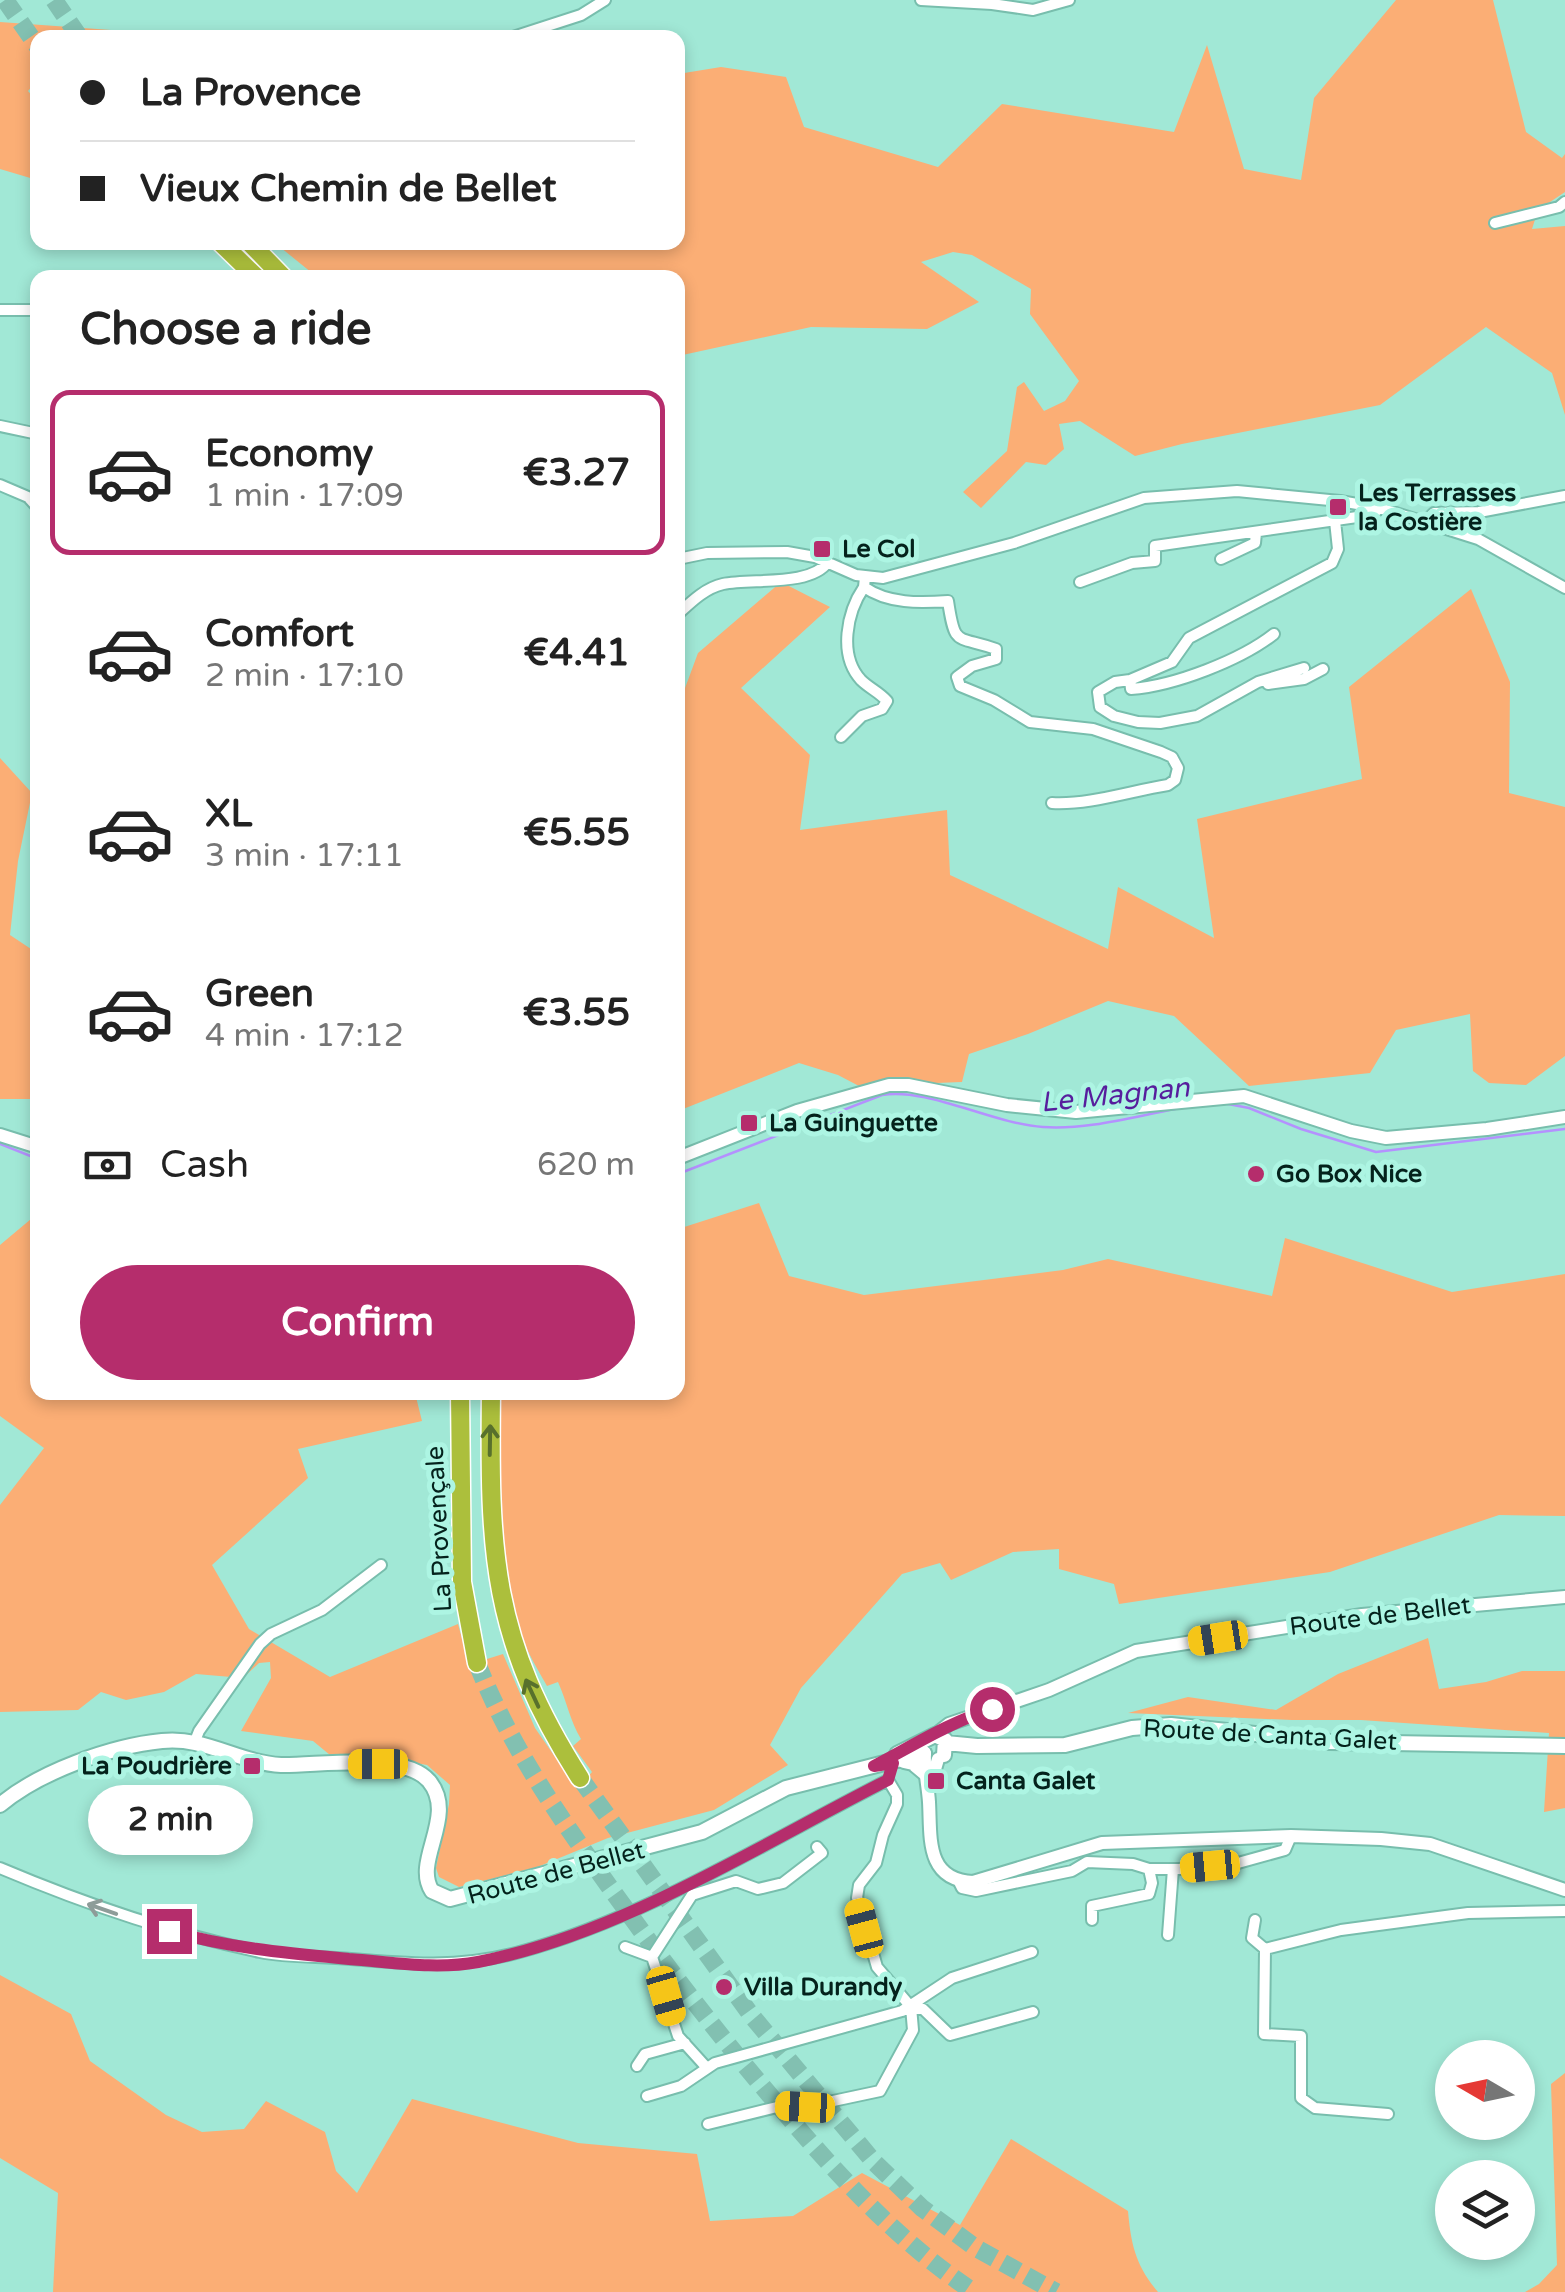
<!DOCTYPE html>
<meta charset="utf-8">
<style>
:root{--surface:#fff;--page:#f2f2f2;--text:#222;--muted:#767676;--line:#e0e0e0;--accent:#b52d6c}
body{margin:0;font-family:"Varela Round",sans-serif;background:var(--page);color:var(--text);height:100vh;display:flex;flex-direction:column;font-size:38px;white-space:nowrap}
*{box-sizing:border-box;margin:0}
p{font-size:32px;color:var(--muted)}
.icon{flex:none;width:55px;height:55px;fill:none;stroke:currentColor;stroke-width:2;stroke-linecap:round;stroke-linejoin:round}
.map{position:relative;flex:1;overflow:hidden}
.side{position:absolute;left:30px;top:270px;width:655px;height:1130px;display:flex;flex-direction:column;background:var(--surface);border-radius:20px;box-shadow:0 5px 15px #0003}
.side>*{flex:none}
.banner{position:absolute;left:30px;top:30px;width:655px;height:220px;border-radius:20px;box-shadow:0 5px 15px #0003;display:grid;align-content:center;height:220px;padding:0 50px;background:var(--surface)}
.needle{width:65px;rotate:279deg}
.controls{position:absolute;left:1435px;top:2040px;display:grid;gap:20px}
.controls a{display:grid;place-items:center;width:100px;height:100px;border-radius:50%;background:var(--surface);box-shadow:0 5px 15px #0003;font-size:50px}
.end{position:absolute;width:45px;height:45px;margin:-22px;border:12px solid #b52d6c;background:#fff;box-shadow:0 0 0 5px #fff}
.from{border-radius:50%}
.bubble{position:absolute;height:70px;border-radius:35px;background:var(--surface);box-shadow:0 5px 15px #0003;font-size:32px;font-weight:700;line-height:70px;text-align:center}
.car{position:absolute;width:30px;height:60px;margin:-30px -15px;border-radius:12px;box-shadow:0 0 8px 2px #0007;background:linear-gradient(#f5c518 24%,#345 0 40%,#f5c518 0 76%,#345 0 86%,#f5c518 0)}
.banner b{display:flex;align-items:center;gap:35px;height:95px;font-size:38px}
.banner b+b{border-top:2px solid var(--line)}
.banner i{width:25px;height:25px;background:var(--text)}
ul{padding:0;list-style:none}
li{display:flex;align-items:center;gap:30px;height:165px;margin:0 20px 15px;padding:0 30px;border:5px solid transparent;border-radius:20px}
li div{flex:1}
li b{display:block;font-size:38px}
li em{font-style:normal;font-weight:700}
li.selected{border-color:var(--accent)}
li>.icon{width:90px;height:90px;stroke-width:1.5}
h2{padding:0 50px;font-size:45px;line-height:120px}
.pay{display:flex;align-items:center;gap:25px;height:110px;padding:0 50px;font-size:38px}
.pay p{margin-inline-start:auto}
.action{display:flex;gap:20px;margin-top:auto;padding:20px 50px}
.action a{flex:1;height:115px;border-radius:60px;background:var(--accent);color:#fff;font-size:40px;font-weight:700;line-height:115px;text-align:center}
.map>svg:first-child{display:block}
</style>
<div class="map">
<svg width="1565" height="2292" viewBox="0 0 1565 2292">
<rect width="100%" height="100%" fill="#a1e8d6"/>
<path fill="#fbae75" d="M1396,0H1493L1526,132L1562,158L1565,154V192L1538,210L1532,229L1565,226V415L1552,373L1486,327L1380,405L1182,444L1135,456L1080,421L1059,424L1064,449L1046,465L1026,462L981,508L963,492L1007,451L1017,387L1024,382L1044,411L1065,401L1079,381L1030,314L1031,289L972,255L953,252L921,262L979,302L927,329L811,327L678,356V278L317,277L275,243L678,242V74L721,67L786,77L804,127L938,167L1002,104L1174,132L1207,45L1244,169L1301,180L1314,98Z
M0,22L111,30H261L265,37L38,38L37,81L28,91L37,101V180L0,169Z
M781,582L830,607L741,688L810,755L800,830L947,810L950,875L1108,949L1118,887L1214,938L1197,819L1362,779L1349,687L1471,589L1510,682L1509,793L1565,807V1056L1526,1085L1489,1083L1473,1071L1470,1014L1396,1030L1370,1073L1249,1086L1174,1016L1108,1001L1028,1034L969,1054L962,1082L859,1086L838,1075L799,1063L678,1111V707L698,653Z
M0,758L32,793L18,861L10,935L37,953V1099H0Z
M759,1203L789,1276L864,1295L1063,1270L1108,1259L1272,1296L1285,1238L1452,1292L1565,1274V1516L1499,1515L1330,1572L1119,1604L1114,1584L1059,1569V1549L1013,1552L951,1580L940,1563L902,1574L801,1688L770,1745L788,1765L714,1810L608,1838L535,1868L459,1887L439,1877L436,1868L449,1804L450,1785L427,1765L393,1759L330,1755L313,1741L241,1731L271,1678L270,1662L259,1663L243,1678L196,1674L164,1692L126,1700L101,1692L78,1710L0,1712V1505L44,1448L0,1416V1245L37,1214L38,1392L415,1393L422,1421L298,1449L308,1478L212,1565L249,1629L330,1677L458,1624L470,1667L481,1668L487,1659L503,1654L535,1728L574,1784H582L592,1772L573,1746L581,1739C570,1721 567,1702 558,1682L547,1686C538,1670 529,1655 522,1638C491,1563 500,1472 501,1393L678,1392V1229Z
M1428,1638L1439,1689L1486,1682L1522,1671H1565V1808L1544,1812L1549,1733L1361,1720H1292L1128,1713L1188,1697L1276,1710L1338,1674Z
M0,1975L71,2014L90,2061L166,2115L202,2132L244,2129L266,2101L325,2132L336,2171L357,2193L412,2099L578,2143L697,2154L710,2221L793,2216L862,2173L960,2225L1011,2139L1128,2211C1131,2245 1136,2266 1158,2292H53L58,2193L0,2158Z
M1565,2073V2292H1525L1539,2284L1557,2265L1551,2084Z"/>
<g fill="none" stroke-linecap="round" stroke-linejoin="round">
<path stroke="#b491fe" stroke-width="2.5" d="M1223,1103L1249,1108L1301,1129L1376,1152L1565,1129
M0,1144L38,1159
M678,1174L882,1095C927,1087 993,1124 1043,1127C1087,1130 1132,1117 1175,1109"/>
<path stroke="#82c0b1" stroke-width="18" stroke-dasharray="18 9" stroke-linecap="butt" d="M5,0L38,47
M54,0L80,38
M477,1663C515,1759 575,1839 635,1922C685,1992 735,2055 791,2120C846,2184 903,2245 974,2292
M580,1778L751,2015L874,2162L922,2208L976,2248L1056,2292"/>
<defs>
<path id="minor" d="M921,0L992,4L1033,10L1069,0
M510,38L581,15L605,0
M1495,223L1559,207L1565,202
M0,310H38
M0,426L38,434
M0,485L28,497L38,508
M1425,522L1434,513L1479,512L1565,496
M678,559L707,553L787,552L815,557L856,575L883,578L1014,543L1144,498L1237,491L1340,501L1380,508L1478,539L1565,588
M1221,559L1255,543L1256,533
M865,577L864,587C888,604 920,603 948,601C955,648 956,635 996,649V659L972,666L957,677L960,686L994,700L1030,722L1093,729L1161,752L1172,757L1178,768L1175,780L1168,785C1130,791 1090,805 1052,803
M1080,582L1132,563L1155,561V546L1371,515L1380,508
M678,614C691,602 705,588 723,584C752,578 810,587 828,562
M1274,634C1241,660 1174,686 1131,689L1130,680L1172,662L1189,638L1332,563L1338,549L1335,521
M1130,680L1115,682L1098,692L1100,707L1114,716L1138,722L1160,723L1197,716L1258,682L1304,668
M1268,684L1304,679L1323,669
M841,737L862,716L882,709L887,701C879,692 869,688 861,680C838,655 847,612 864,587
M195,1741L199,1731L260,1644L271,1634L322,1610L381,1565
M888,1780L897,1795V1804L883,1835L876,1863L859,1885L857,1898L877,1967L911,2007L923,2009L950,2035L1033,2012
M0,1868C85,1904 169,1933 260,1952C289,1958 321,1956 351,1959C409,1964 459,1968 516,1953C647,1918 769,1840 888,1780
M958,1880L962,1888L976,1891L1072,1871L1087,1862L1133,1864L1149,1869H1180L1238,1863L1285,1850L1291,1836
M1092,1920V1906L1149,1894L1152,1883L1149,1869
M1255,1920L1252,1938L1265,1949
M1168,1935L1173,1869
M625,1947L652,1957L678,2036L707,2068
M652,1957L692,1895L736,1881L758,1889L783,1883L822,1853L817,1847
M637,2066L645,2054L685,2043
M647,2096L681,2086L715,2063L902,2011L952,1978L1032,1952
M1388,2114L1315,2108L1301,2098V2036L1264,2034L1265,1949L1341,1930L1468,1913L1565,1911
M708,2124L777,2107H805L880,2091L913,2030L911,2007"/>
<path id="tertiary" d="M0,1135L38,1147
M678,1158L797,1111L889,1085H908L1007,1105L1076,1112L1244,1096L1351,1131L1386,1138L1487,1129L1565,1117
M935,1735L949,1724L1049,1690L1136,1651L1362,1615L1565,1597
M925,1754C924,1771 928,1786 929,1802C931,1837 925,1880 973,1882L1102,1843L1291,1836L1381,1839L1430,1844L1565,1890
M931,1783L938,1759"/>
<path id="secondary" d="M946,1743L977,1746L1065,1745L1132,1728L1171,1725L1330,1742L1565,1746
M897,1754L935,1735L945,1740L944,1755
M904,1761L913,1763L925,1773
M0,1805C39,1772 111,1746 162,1741C204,1736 239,1763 281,1765C318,1766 403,1751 429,1781C458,1816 412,1861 432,1891L450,1899L702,1832L786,1788L924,1753"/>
<path id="motorway" d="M220,242L257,278
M249,242L284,278
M460,1392L462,1582L477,1663
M491,1392C489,1552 491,1639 580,1778"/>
</defs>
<use href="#minor" stroke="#78bead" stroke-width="14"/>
<use href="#tertiary" stroke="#78bead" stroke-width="16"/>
<use href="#secondary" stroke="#78bead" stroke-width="18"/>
<use href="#motorway" stroke="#fff" stroke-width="21"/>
<use href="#minor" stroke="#fff" stroke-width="10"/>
<use href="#tertiary" stroke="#fff" stroke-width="12"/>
<use href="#secondary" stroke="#fff" stroke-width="14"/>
<use href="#motorway" stroke="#acbf3c" stroke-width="18"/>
</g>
<defs><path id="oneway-shaft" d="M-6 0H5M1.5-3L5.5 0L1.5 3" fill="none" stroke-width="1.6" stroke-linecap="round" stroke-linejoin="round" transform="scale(2.5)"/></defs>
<g stroke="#58702c">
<use href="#oneway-shaft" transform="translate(490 1440) rotate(-89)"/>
<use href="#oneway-shaft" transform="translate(532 1693) rotate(-115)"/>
</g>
<use stroke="#8e9c99" href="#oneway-shaft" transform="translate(102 1909) rotate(-161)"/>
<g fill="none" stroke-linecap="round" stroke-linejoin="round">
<path stroke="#b52d6c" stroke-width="12" d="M169,1931C230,1948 286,1953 349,1959C392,1962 435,1970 478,1962C622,1934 759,1845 888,1780L893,1763L874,1766C914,1745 950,1722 992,1709"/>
</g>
<g fill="#b52d6c" stroke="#adf5e3" stroke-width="4">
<rect x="1328" y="497" width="20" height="20" rx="5"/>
<rect x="812" y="539" width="20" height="20" rx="5"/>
<rect x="739" y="1113" width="20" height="20" rx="5"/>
<circle cx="1256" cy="1174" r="10"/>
<rect x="242" y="1756" width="20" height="20" rx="5"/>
<rect x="926" y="1771" width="20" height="20" rx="5"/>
<circle cx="724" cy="1987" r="10"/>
</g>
<g text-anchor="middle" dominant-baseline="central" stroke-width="10" stroke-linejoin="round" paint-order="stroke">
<g font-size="25" font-weight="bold" fill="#04221c" stroke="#adf5e3" text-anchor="start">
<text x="1358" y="493">Les Terrasses<tspan x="1358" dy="29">la Costière</tspan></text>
<text x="842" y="549">Le Col</text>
<text x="769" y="1123">La Guinguette</text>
<text x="1276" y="1174">Go Box Nice</text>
<text x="232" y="1766" text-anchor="end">La Poudrière</text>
<text x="956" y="1781">Canta Galet</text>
<text x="744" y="1987">Villa Durandy</text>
</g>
<g font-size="25" fill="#04221c" stroke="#adf5e3">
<text transform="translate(439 1529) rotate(-93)">La Provençale</text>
<text transform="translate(1380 1616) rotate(-7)">Route de Bellet</text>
<text transform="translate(1270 1735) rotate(3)">Route de Canta Galet</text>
<text transform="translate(556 1873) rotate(-15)">Route de Bellet</text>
</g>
<g font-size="28" font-style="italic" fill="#571e9d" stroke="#adf5e3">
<text transform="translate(1115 1095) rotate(-6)">Le Magnan</text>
</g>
</g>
</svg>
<div class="controls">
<a><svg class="needle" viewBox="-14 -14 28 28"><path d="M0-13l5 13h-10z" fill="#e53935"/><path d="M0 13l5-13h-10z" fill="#767676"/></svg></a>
<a><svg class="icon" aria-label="layers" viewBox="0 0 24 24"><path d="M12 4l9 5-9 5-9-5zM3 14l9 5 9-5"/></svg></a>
</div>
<i class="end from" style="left:992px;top:1709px"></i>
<i class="end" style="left:169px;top:1931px"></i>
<div class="bubble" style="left:88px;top:1785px;width:165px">2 min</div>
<i class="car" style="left:1218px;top:1638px;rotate:261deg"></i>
<i class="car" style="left:378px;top:1764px;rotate:270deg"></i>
<i class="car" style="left:1210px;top:1866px;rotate:265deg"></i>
<i class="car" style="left:864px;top:1928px;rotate:345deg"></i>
<i class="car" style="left:666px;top:1996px;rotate:164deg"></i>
<i class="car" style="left:805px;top:2107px;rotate:273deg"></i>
<div class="banner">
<b><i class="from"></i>La Provence</b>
<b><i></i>Vieux Chemin de Bellet</b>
</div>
<section class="side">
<h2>Choose a ride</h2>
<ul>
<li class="selected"><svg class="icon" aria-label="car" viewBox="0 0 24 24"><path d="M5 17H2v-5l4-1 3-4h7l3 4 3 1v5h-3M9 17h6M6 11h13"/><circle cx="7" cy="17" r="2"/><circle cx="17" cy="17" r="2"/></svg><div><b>Economy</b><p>1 min · 17:09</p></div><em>€3.27</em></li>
<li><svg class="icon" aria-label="car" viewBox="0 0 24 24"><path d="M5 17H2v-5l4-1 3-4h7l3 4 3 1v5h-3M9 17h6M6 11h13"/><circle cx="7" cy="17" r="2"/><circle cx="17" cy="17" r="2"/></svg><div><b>Comfort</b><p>2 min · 17:10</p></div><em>€4.41</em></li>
<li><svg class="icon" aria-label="car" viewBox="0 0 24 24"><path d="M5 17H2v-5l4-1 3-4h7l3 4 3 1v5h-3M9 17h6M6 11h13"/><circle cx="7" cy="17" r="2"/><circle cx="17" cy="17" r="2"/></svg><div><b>XL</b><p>3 min · 17:11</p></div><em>€5.55</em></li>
<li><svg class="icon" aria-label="car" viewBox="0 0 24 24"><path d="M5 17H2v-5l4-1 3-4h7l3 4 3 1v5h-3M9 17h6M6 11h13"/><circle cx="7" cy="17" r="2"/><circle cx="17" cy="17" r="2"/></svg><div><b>Green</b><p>4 min · 17:12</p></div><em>€3.55</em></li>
</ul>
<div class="pay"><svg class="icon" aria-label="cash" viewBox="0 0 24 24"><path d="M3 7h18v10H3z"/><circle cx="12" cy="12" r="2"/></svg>Cash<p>620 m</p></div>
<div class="action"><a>Confirm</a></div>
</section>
</div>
